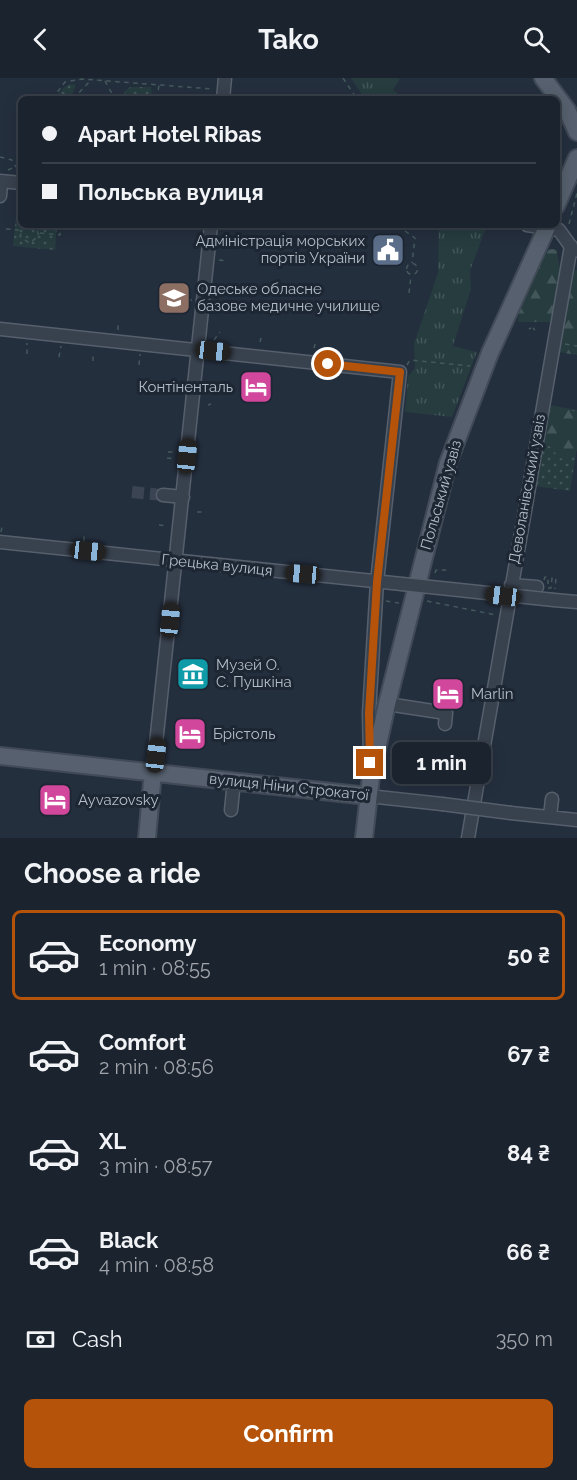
<!DOCTYPE html>
<meta charset="utf-8">
<style>
:root{--surface:#1b232e;--page:#242b36;--text:#f1f3f6;--muted:#a0a4aa;--line:#39404a;--accent:#b45309}
body{margin:0;font-family:Raleway,sans-serif;background:var(--page);color:var(--text);height:100vh;display:flex;flex-direction:column;font-size:22px;white-space:nowrap}
*{box-sizing:border-box;margin:0}
p{font-size:20px;color:var(--muted)}
.icon{flex:none;width:33px;height:33px;fill:none;stroke:currentColor;stroke-width:2;stroke-linecap:round;stroke-linejoin:round}
.map{position:relative;height:760px;overflow:hidden}
.sheet{display:flex;flex-direction:column;background:var(--surface);flex:1}
.sheet>*{flex:none}
.top-card{position:absolute;left:18px;top:18px;width:542px;height:132px;border-radius:9px;box-shadow:0 3px 15px #0003,0 0 0 2px var(--line);display:grid;align-content:center;height:132px;padding:0 24px;background:var(--surface)}
.end{position:absolute;width:27px;height:27px;margin:-14px;border:8px solid #b45309;background:#fff;box-shadow:0 0 0 3px #fff}
.from{border-radius:50%}
.bubble{position:absolute;height:42px;border-radius:9px;background:var(--surface);box-shadow:0 3px 15px #0003,0 0 0 2px var(--line);font-size:20px;font-weight:700;line-height:42px;text-align:center}
.car{position:absolute;width:18px;height:36px;margin:-18px -9px;border-radius:8px;box-shadow:0 0 4px 2px #0007;background:linear-gradient(#222 24%,#8ab4d8 0 40%,#222 0 76%,#8ab4d8 0 86%,#222 0)}
.top-card b{display:flex;align-items:center;gap:21px;height:57px;font-size:22px}
.top-card b+b{border-top:2px solid var(--line)}
.top-card i{width:15px;height:15px;background:var(--text)}
ul{padding:0;list-style:none}
li{display:flex;align-items:center;gap:18px;height:90px;margin:0 12px 9px;padding:0 12px;border:3px solid transparent;border-radius:9px}
li div{flex:1}
li b{display:block;font-size:22px}
li em{font-style:normal;font-weight:700}
li.selected{border-color:var(--accent)}
li>.icon{width:54px;height:54px;stroke-width:1.5}
h2{padding:0 24px;font-size:27px;line-height:72px}
.pay{display:flex;align-items:center;gap:15px;height:66px;padding:0 24px;font-size:22px}
.pay p{margin-inline-start:auto}
.button{display:flex;gap:12px;margin-top:auto;padding:12px 24px}
.button a{flex:1;height:69px;border-radius:9px;background:var(--accent);color:#fff;font-size:24px;font-weight:700;line-height:69px;text-align:center}
header{display:flex;justify-content:space-between;align-items:center;height:78px;padding:0 24px;background:var(--surface);font-size:27px;font-weight:700}
.map>svg:first-child{display:block}
</style>
<header><svg class="icon" aria-label="back" viewBox="0 0 24 24"><path d="M15 5l-7 7 7 7"/></svg>Tako<svg class="icon" aria-label="search" viewBox="0 0 24 24"><circle cx="10" cy="10" r="6"/><path d="M15 15l6 6"/></svg></header>
<div class="map">
<svg width="577" height="760" viewBox="0 0 577 760">
<defs>
<pattern id="grass-dots" width="8" height="8" patternUnits="userSpaceOnUse" patternTransform="scale(1.5)"><rect width="8" height="8" fill="#263c3f"/><path d="M2 2h.1M6 6h.1" fill="none" stroke="#435659" stroke-width="1.8" stroke-linecap="round"/></pattern>
<pattern id="forest-firs" width="22" height="20" patternUnits="userSpaceOnUse" patternTransform="scale(1.5)"><rect width="22" height="20" fill="#263c3f"/><path d="M5 1l3.5 6h-7zM16 11l3.5 6h-7z" fill="#435659"/></pattern>
<pattern id="park-tufts" width="24" height="20" patternUnits="userSpaceOnUse" patternTransform="scale(1.5)"><rect width="24" height="20" fill="#263c3f"/><path d="M3 7l-1-3M5 7V3M7 7l1-3M15 17l-1-3M17 17v-4M19 17l1-3" fill="none" stroke="#435659"/></pattern>
</defs>
<rect width="100%" height="100%" fill="#242f3e"/>
<path fill="url(#grass-dots)" d="M70,6L76,7L70,21H54L63,10Z
M130,9H151L152,21H124V14Z
M18,119L21,120V147H57L55,172L13,168Z
M549,327L577,332V370L570,413L534,408Z"/>
<path fill="url(#forest-firs)" d="M552,171L557,172C557,180 560,187 561,195C563,212 555,229 550,244H518L520,224L548,172Z
M577,192V277L558,274L571,194Z
M566,331L577,334V373L567,376L565,381L559,380L551,369L544,366L543,352L551,334Z"/>
<path fill="url(#park-tufts)" d="M351,0H400L393,12L405,21H365Z
M439,147L485,152L470,193L471,211L453,268L477,274L452,339L405,334L408,298L415,290L414,266L438,195Z"/>
<g fill="none" stroke-linecap="round" stroke-linejoin="round">
<path stroke="#3a4453" stroke-width="12" stroke-dasharray="12 6" stroke-linecap="butt" d="M132,414L163,417"/>
<defs>
<path id="minor" d="M223,21L225,0
M0,103L21,105
M0,118L1,104
M527,147L559,152L574,173
M0,251L400,294L377,504L369,635L370,681
M163,417L183,419
M0,464L402,506
M511,507L537,509
M554,522L577,524
M387,626L446,635L445,646
M153,694L211,147
M368,718L442,726
M231,732L234,703
M511,735L577,742
M550,738L552,721
M468,760L571,168"/>
<path id="major" d="M543,0L567,32L577,54
M556,128L577,80
M0,678L368,718
M147,760L153,694
M364,760L371,698L387,626L448,385L490,275L548,147"/>
</defs>
<use href="#minor" stroke="#565f6c" stroke-width="15"/>
<use href="#major" stroke="#414a57" stroke-width="20"/>
<path stroke="#44595c" stroke-width="1.5" stroke-dasharray="4.5 4.5" stroke-linecap="butt" d="M343,0L357,21
M105,3L115,21
M52,21L65,4L82,1L212,11
M73,21L92,1
M157,21L159,7
M0,79L12,82L16,89
M8,92L21,86
M569,146L577,115
M24,147L20,158L29,165L39,158L35,147
M6,151L19,152
M488,152L489,147
M405,153L415,160L412,185
M40,155L60,157L61,147
M219,182L227,183
M406.5 191a5.5 5.5 0 1 1 11 0a5.5 5.5 0 1 1-11 0Z
M409,215L411,198
M180,221L192,222
M533,250L535,252
M529,251L531,250
M118,252V243
M214,262L220,254
M260,264L261,260
M565,266L577,268
M314,270L315,266
M27,276V265
M59,279L61,268
M93,283V277
M139,287L140,276
M407,287L410,282L470,288
M208,327L211,326
M168,374H176
M167,380L175,381
M197,434H203
M159,447L168,448
M1,454L2,449
M84,463V457
M435,495L436,492H448
M544,502L545,499H548V506
M548,510H551L552,500H556L555,511
M386,523L399,525
M427,523L496,537"/>
<use href="#minor" stroke="#38414e" stroke-width="12"/>
<use href="#major" stroke="#56606e" stroke-width="16"/>
<defs>
<path id="minor-bridge" d="M402,506L554,522
M442,726L511,735"/>
</defs>
<use href="#minor-bridge" stroke="#565f6c" stroke-width="15" stroke-linecap="butt"/>
<use href="#minor-bridge" stroke="#38414e" stroke-width="12"/>
</g>
<g fill="none" stroke-linecap="round" stroke-linejoin="round">
<path stroke="#b45309" stroke-width="8" d="M328,286L400,294L377,504L369,635L370,685"/>
</g>
<defs>
<symbol id="civic-square" viewBox="-11 -11 22 22"><rect x="-9" y="-9" width="18" height="18" rx="4" fill="#5c6f8a" stroke="#1d2633"/><path d="M-.6-6.5H3V-4.5H.6V-3L4-1V1h2V6H-6V1h2V-1L-.6-3ZM-1.2 2.5V6h2.4V2.5Z" fill="#fff"/></symbol>
<symbol id="university-square" viewBox="-11 -11 22 22"><rect x="-9" y="-9" width="18" height="18" rx="4" fill="#8d6e63" stroke="#1d2633"/><path d="M0-5L7-2L0 1L-7-2ZM-4 1L0 2.5L4 1V4Q0 6-4 4Z" fill="#fff"/></symbol>
<symbol id="hotel-square" viewBox="-11 -11 22 22"><rect x="-9" y="-9" width="18" height="18" rx="4" fill="#d1479c" stroke="#1d2633"/><path d="M-6-4.5h1.5V1H6V5H4.5V3h-9V5H-6ZM-4 0a1.8 1.8 0 1 1 3.6 0ZM.5 0V-2.5h3Q6-2.5 6 0Z" fill="#fff"/></symbol>
<symbol id="museum-square" viewBox="-11 -11 22 22"><rect x="-9" y="-9" width="18" height="18" rx="4" fill="#0f9aa8" stroke="#1d2633"/><path d="M0-6L6-3V-2H-6V-3ZM-5-1h2V3h-2ZM-1-1h2V3h-2ZM3-1h2V3H3ZM-6 4H6V6H-6Z" fill="#fff"/></symbol>
</defs>
<g fill-rule="evenodd">
<use href="#civic-square" x="369" y="153" width="38" height="38"/>
<use href="#university-square" x="155" y="201" width="38" height="38"/>
<use href="#hotel-square" x="237" y="290" width="38" height="38"/>
<use href="#museum-square" x="174" y="577" width="38" height="38"/>
<use href="#hotel-square" x="429" y="597" width="38" height="38"/>
<use href="#hotel-square" x="171" y="637" width="38" height="38"/>
<use href="#hotel-square" x="36" y="703" width="38" height="38"/>
</g>
<g text-anchor="middle" dominant-baseline="central" stroke-width="6" stroke-linejoin="round" paint-order="stroke">
<g font-size="15" fill="#b4bcc9" stroke="#1d2633" text-anchor="start">
<text x="365" y="163" text-anchor="end">Адміністрація морських<tspan x="365" dy="17">портів України</tspan></text>
<text x="197" y="211">Одеське обласне<tspan x="197" dy="17">базове медичне училище</tspan></text>
<text x="233" y="309" text-anchor="end">Контіненталь</text>
<text x="216" y="587">Музей О.<tspan x="216" dy="17">С. Пушкіна</tspan></text>
<text x="471" y="616">Marlin</text>
<text x="213" y="656">Брістоль</text>
<text x="78" y="722">Ayvazovsky</text>
</g>
<g font-size="15" fill="#b4bcc9" stroke="#1d2633">
<text transform="translate(527 411) rotate(-80)">Деволанівський узвіз</text>
<text transform="translate(441 417) rotate(-74)">Польський узвіз</text>
<text transform="translate(217 487) rotate(6)">Грецька вулиця</text>
<text transform="translate(289 709) rotate(6)">вулиця Ніни Строкатої</text>
</g>
</g>
</svg>
<i class="end from" style="left:328px;top:286px"></i>
<i class="end" style="left:370px;top:685px"></i>
<div class="bubble" style="left:392px;top:664px;width:99px">1 min</div>
<i class="car" style="left:213px;top:273px;rotate:96deg"></i>
<i class="car" style="left:187px;top:378px;rotate:6deg"></i>
<i class="car" style="left:88px;top:473px;rotate:96deg"></i>
<i class="car" style="left:303px;top:496px;rotate:275deg"></i>
<i class="car" style="left:503px;top:518px;rotate:277deg"></i>
<i class="car" style="left:170px;top:542px;rotate:6deg"></i>
<i class="car" style="left:156px;top:677px;rotate:7deg"></i>
<div class="top-card">
<b><i class="from"></i>Apart Hotel Ribas</b>
<b><i></i>Польська вулиця</b>
</div>
</div>
<section class="sheet">
<h2>Choose a ride</h2>
<ul>
<li class="selected"><svg class="icon" aria-label="car" viewBox="0 0 24 24"><path d="M5 17H2v-5l4-1 3-4h7l3 4 3 1v5h-3M9 17h6M6 11h13"/><circle cx="7" cy="17" r="2"/><circle cx="17" cy="17" r="2"/></svg><div><b>Economy</b><p>1 min · 08:55</p></div><em>50 ₴</em></li>
<li><svg class="icon" aria-label="car" viewBox="0 0 24 24"><path d="M5 17H2v-5l4-1 3-4h7l3 4 3 1v5h-3M9 17h6M6 11h13"/><circle cx="7" cy="17" r="2"/><circle cx="17" cy="17" r="2"/></svg><div><b>Comfort</b><p>2 min · 08:56</p></div><em>67 ₴</em></li>
<li><svg class="icon" aria-label="car" viewBox="0 0 24 24"><path d="M5 17H2v-5l4-1 3-4h7l3 4 3 1v5h-3M9 17h6M6 11h13"/><circle cx="7" cy="17" r="2"/><circle cx="17" cy="17" r="2"/></svg><div><b>XL</b><p>3 min · 08:57</p></div><em>84 ₴</em></li>
<li><svg class="icon" aria-label="car" viewBox="0 0 24 24"><path d="M5 17H2v-5l4-1 3-4h7l3 4 3 1v5h-3M9 17h6M6 11h13"/><circle cx="7" cy="17" r="2"/><circle cx="17" cy="17" r="2"/></svg><div><b>Black</b><p>4 min · 08:58</p></div><em>66 ₴</em></li>
</ul>
<div class="pay"><svg class="icon" aria-label="cash" viewBox="0 0 24 24"><path d="M3 7h18v10H3z"/><circle cx="12" cy="12" r="2"/></svg>Cash<p>350 m</p></div>
<div class="button"><a>Confirm</a></div>
</section>
